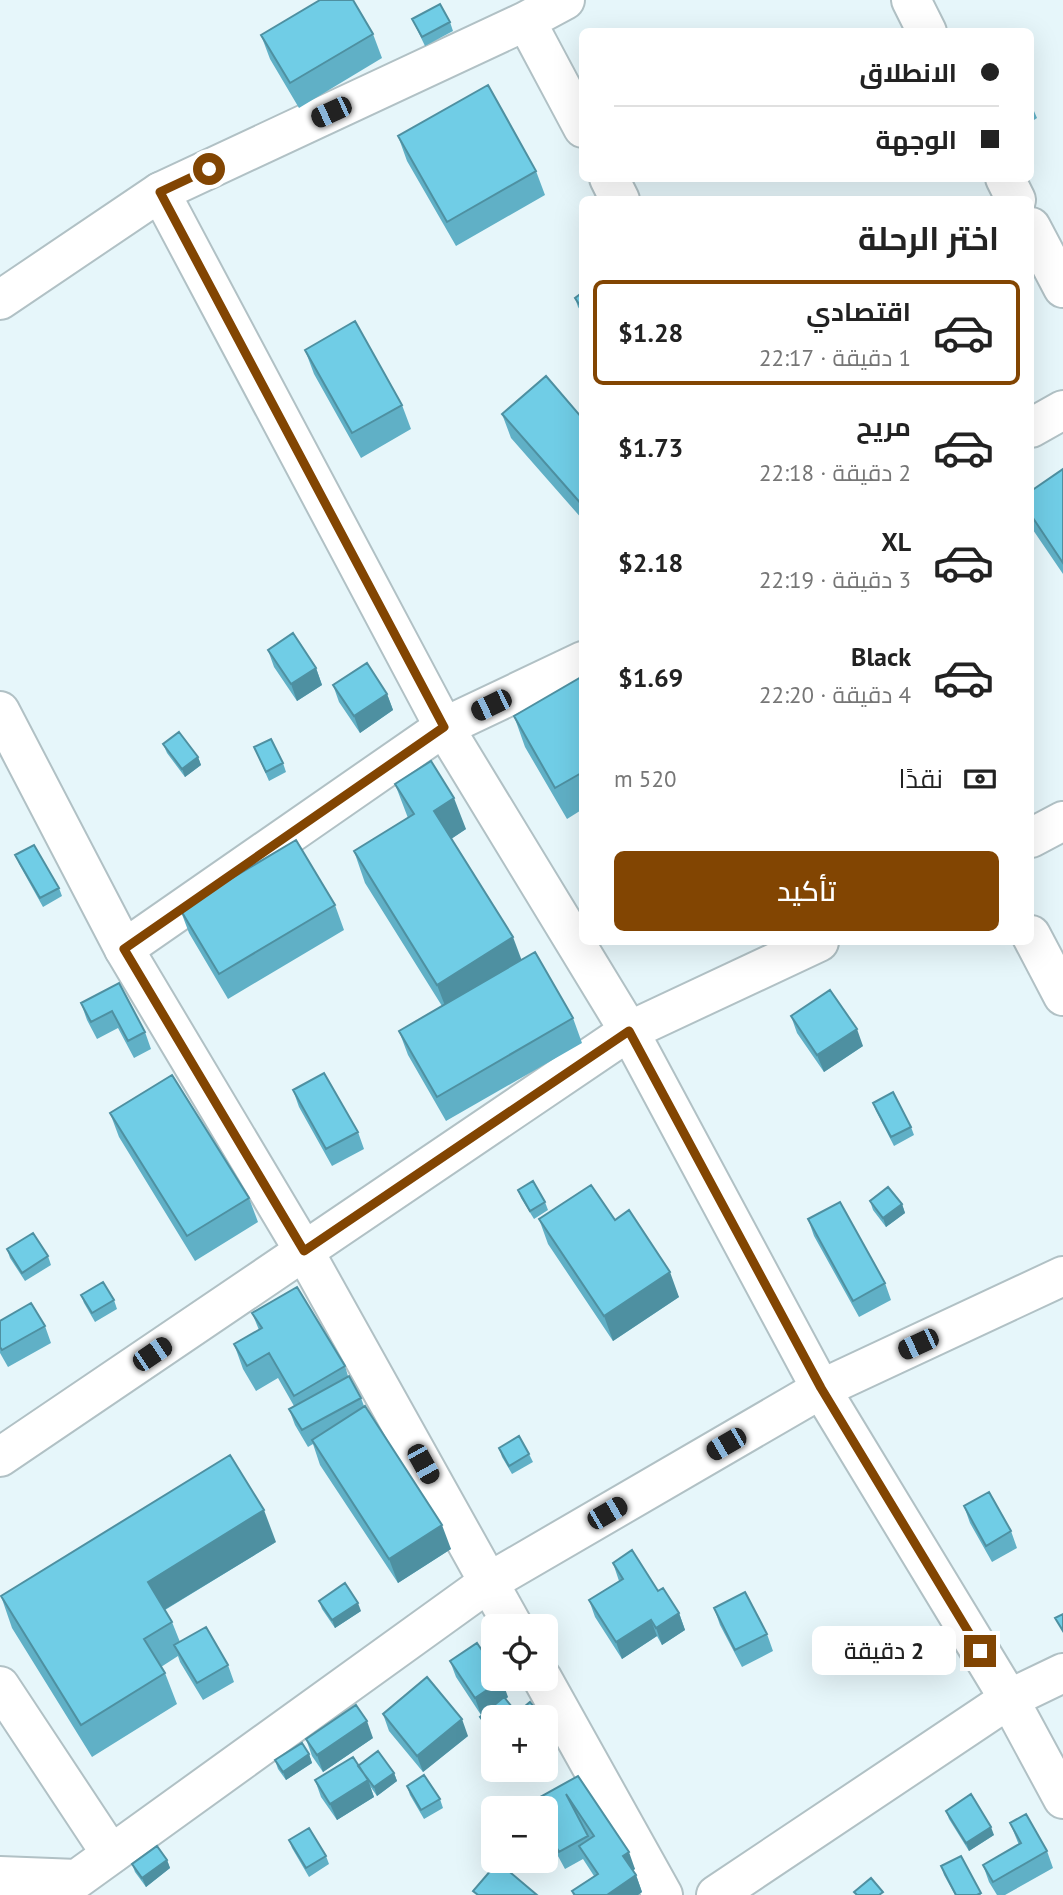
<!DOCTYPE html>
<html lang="ar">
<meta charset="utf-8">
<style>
:root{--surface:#fff;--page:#f2f2f2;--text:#222;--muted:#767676;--line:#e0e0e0;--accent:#824502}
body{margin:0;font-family:"PT Sans",Cairo,sans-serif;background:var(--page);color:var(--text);direction:rtl;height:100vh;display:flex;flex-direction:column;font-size:26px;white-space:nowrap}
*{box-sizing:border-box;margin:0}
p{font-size:23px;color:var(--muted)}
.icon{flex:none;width:38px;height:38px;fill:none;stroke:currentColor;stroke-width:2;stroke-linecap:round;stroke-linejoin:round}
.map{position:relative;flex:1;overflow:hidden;direction:ltr}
.details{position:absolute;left:579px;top:196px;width:455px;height:749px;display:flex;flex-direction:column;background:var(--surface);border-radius:10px;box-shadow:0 7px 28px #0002;direction:rtl}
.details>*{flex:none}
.banner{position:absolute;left:579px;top:28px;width:455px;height:154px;border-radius:10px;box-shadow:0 7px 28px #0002;direction:rtl;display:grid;align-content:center;height:154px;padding:0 35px;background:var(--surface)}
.buttons{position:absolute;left:481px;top:1614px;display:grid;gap:14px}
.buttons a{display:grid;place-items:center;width:77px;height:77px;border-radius:10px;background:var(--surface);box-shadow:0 7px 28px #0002;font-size:35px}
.end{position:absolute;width:32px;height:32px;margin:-16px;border:9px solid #824502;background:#fff;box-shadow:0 0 0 4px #fff}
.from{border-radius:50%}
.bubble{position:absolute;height:49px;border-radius:10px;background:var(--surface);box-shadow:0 7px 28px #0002;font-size:23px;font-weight:600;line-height:49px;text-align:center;direction:rtl}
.car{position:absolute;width:21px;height:42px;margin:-21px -10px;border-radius:9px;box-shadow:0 0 5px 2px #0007;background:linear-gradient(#222 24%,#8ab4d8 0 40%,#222 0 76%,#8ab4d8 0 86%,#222 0)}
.banner b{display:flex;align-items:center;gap:24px;height:66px;font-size:26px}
.banner b+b{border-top:2px solid var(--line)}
.banner i{width:18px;height:18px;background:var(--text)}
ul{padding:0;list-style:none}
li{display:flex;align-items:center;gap:21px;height:105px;margin:0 14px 10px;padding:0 21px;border:4px solid transparent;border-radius:10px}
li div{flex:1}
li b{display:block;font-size:26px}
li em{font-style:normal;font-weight:600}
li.selected{border-color:var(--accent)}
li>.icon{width:63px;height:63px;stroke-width:1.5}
h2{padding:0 35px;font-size:32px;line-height:84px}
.pay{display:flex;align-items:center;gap:18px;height:77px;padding:0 35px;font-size:26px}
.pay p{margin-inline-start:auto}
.action{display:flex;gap:14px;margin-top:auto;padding:14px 35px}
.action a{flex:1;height:80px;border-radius:10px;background:var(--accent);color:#fff;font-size:28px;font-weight:600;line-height:80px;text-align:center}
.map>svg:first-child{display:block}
</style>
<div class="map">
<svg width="1063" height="1895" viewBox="0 0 1063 1895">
<rect width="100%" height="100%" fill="#e6f6fa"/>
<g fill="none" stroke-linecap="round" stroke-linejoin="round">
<defs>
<path id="minor" d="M911,0L927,32
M526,21L583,128
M609,178L620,200
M1005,178L1016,200
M1031,227L1063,288
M0,300L160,192L526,21L565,0
M1031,428L1063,410
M1031,838L1063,821
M1031,935L1063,996
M124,949L444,727L583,661
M0,1457L629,1031L819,942
M489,1582L821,1389L1063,1276
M0,1686L111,1854
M716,1895L1009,1699L1063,1673"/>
<path id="tertiary" d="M160,192L444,727L629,1031L821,1389L1009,1699L1063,1799
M0,711L124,949L304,1251L513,1626
M542,1678L663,1895
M0,1876L77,1879L489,1582"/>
</defs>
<use href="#minor" stroke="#b1c1c5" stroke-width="42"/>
<use href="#tertiary" stroke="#b1c1c5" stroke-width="42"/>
<use href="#minor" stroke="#fff" stroke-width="38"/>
<use href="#tertiary" stroke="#fff" stroke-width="38"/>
</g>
<path fill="#60b0c6" d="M412,19L450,22L453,31L425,46Z
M373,34L382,58L299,108L270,59L261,35Z
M1031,104L1037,118L1031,122Z
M398,136L536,171L545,195L456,246L407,161Z
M583,292V314L578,307L575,298Z
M305,350L402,405L411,429L361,458L314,374Z
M502,414L583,419V520L511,438Z
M1063,469V574L1031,527V491Z
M268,650L316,668L322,685L297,701L274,667Z
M583,676V809L567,819L525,747L514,716Z
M333,685L387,694L393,710L360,733L339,702Z
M163,744L198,757L201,765L185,777L167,753Z
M254,747L283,763L286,772L269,781Z
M395,784L466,829L451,839L521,960L573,1018L582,1043L446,1121L408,1055L399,1031L442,1006L365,883L354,851L408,818Z
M15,855L59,888L62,896L43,907L19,864Z
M335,905L344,930L228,999L189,933L180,909Z
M119,983L145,1032L151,1049L134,1058L118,1028L97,1039L87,1020L81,1003Z
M791,1016L863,1046L824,1072L797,1033Z
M293,1090L358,1132L364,1149L332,1166L299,1107Z
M873,1103L911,1127L914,1135L894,1146L876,1111Z
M110,1113L249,1198L258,1222L195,1261L119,1137Z
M518,1190L545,1202L548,1210L534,1219L521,1198Z
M870,1201L902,1204L905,1213L886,1227L873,1210Z
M539,1219L615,1220L679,1297L613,1341L548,1244Z
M808,1219L885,1283L891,1300L859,1317L814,1236Z
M7,1249L48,1256L51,1265L25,1281L10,1258Z
M81,1295L114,1300L117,1309L95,1322L84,1303Z
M252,1313L345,1366L348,1376L361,1398L364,1406L451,1549L398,1583L320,1465L313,1444L308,1447L295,1425L289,1409L294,1406L278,1378L256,1391L243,1369L234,1344L259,1330Z
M0,1321L45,1326L51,1343L8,1367L0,1353Z
M499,1448L529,1454L533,1462L512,1474L502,1457Z
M964,1506L1011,1531L1017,1548L992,1562L970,1523Z
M276,1542L165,1610L172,1622L180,1642L228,1665L234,1682L203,1700L180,1662L178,1656L161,1667L165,1673L177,1704L92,1757L12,1628L1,1596Z
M613,1563L658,1591L679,1613L685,1630L662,1645L657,1636L622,1659L595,1617L589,1600L619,1581Z
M319,1601L361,1611L335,1628L322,1609Z
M714,1608L767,1634L773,1651L742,1667L720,1625Z
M450,1661L508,1697L506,1699L517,1713L494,1717V1744L486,1734L480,1717L490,1709L481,1715L456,1677Z
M383,1714L468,1736L423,1772L389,1731Z
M373,1738L323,1772L312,1756L306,1739Z
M309,1754L312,1763L286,1780L278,1769L275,1760Z
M358,1766L394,1773L397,1781L377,1796L370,1786L374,1797L337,1820L321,1797L315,1780Z
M578,1776L635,1869L633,1870L636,1875L642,1892L638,1895H573L572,1891L594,1876L583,1859L565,1869L546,1834V1808H533L531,1802Z
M407,1786L440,1799L443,1808L424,1819L410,1795Z
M946,1811L994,1835L969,1851L949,1819Z
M1010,1823L1047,1851L1053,1868L1005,1895H997L989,1882L983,1865L1019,1845Z
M289,1840L326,1856L329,1864L309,1877L292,1848Z
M961,1856L981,1895H955L944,1875L941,1866Z
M167,1860L170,1868L146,1887L135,1872L132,1864Z"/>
<path fill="#4e90a1" d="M1031,447L1034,456L1031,459Z
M316,668L322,685L297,701L291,684Z
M387,694L393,710L360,733L354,716Z
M198,757L201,765L185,777L182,769Z
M454,798L466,829L445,843L434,811Z
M513,937L525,969L449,1016L437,985Z
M857,1029L863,1046L824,1072L817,1055Z
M902,1204L905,1213L886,1227L883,1218Z
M670,1272L679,1297L613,1341L604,1316Z
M264,1510L276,1542L159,1613L148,1582Z
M442,1525L451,1549L398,1583L389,1559Z
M358,1603L361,1611L335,1628L332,1620Z
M679,1613L685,1630L662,1645L656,1628Z
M651,1620L657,1636L622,1659L616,1642Z
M502,1680L508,1697L481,1715L475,1698Z
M462,1719L468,1736L423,1772L417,1756Z
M367,1721L373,1738L323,1772L317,1755Z
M309,1754L312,1763L286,1780L283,1772Z
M394,1773L397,1781L377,1796L374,1787Z
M368,1780L374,1797L337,1820L330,1804Z
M991,1827L994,1835L969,1851L966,1843Z
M629,1852L635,1869L629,1873L623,1856Z
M167,1860L170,1868L146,1887L142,1878Z
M636,1875L642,1892L638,1895H607Z"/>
<path fill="#70cde6" stroke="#4e90a1" stroke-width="2" d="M320,0H353L373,34L290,83L261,35Z
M440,4L450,22L422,37L412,19Z
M488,85L536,171L447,222L398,136Z
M583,292V310L575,298Z
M355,321L402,405L352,433L305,350Z
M546,376L583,419V506L502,414Z
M1063,469V563L1031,515V491Z
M293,633L316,668L291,684L268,650Z
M367,663L387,694L354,716L333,685Z
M583,676V772L555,788L514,716Z
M179,732L198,757L182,769L163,744Z
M271,739L283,763L266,772L254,747Z
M431,761L454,798L434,811L513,937L437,985L354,851L414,814L395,784Z
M296,840L335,905L219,974L180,909Z
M34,845L59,888L40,898L15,855Z
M535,952L573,1018L437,1097L399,1031Z
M119,983L145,1032L128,1041L112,1011L91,1022L81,1003Z
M830,990L857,1029L817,1055L791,1016Z
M324,1073L358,1132L326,1149L293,1090Z
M172,1075L249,1198L187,1236L110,1113Z
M893,1092L911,1127L891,1137L873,1103Z
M533,1181L545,1202L530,1211L518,1190Z
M591,1185L615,1220L629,1210L670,1272L604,1316L539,1219Z
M888,1187L902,1204L883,1218L870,1201Z
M840,1202L885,1283L853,1301L808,1219Z
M33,1233L48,1256L22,1273L7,1249Z
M103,1282L114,1300L92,1313L81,1295Z
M297,1287L345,1366L294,1396L269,1353L247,1366L234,1344L262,1328L252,1313Z
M31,1303L45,1326L2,1350L0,1347V1321Z
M349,1376L361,1398L302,1430L289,1409Z
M365,1406L442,1525L389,1559L312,1440Z
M519,1436L529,1454L509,1466L499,1448Z
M230,1455L264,1510L148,1582L172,1622L144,1639L165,1673L81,1725L1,1596Z
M989,1492L1011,1531L986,1546L964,1506Z
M632,1550L658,1591L663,1588L679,1613L656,1628L651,1620L616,1642L589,1600L623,1579L613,1563Z
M345,1583L358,1603L332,1620L319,1601Z
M745,1592L767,1634L735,1650L714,1608Z
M1063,1614V1631L1055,1618Z
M206,1627L228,1665L197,1683L174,1645Z
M477,1643L494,1668V1678H500L502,1680L475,1698L450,1661Z
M427,1677L462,1719L417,1756L383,1714Z
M504,1697L520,1717H494V1735L480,1717Z
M530,1702L542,1717H520L517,1713Z
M356,1705L367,1721L317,1755L306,1739Z
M302,1743L309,1754L283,1772L275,1760Z
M378,1751L394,1773L374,1787L358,1766Z
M353,1757L368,1780L330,1804L315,1780Z
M424,1775L440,1799L421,1810L407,1786Z
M578,1776L629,1852L623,1856L636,1875L607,1895H575L572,1891L598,1874L579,1846L594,1836L566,1794L588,1836L559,1852L546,1828V1808H535L531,1802Z
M971,1794L991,1827L966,1843L946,1811Z
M1026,1814L1047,1851L993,1882L983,1865L1021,1843L1010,1823Z
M309,1828L326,1856L306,1868L289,1840Z
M157,1846L167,1860L142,1878L132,1864Z
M961,1856L981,1893L977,1895H956L941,1866Z
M498,1862L537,1895H478L473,1891Z
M871,1878L883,1892L879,1895H857L854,1892Z"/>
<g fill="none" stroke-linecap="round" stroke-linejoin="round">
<path stroke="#824502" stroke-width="9" d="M209,169L160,192L444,727L124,949L304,1251L629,1031L821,1388L980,1651"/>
</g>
</svg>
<div class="buttons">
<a><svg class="icon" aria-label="locate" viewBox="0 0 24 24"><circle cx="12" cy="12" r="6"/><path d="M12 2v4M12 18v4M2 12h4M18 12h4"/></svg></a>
<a>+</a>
<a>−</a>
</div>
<i class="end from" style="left:209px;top:169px"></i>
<i class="end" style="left:980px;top:1651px"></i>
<div class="bubble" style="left:812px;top:1626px;width:144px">2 دقيقة</div>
<i class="car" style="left:331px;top:112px;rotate:245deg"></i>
<i class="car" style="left:491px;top:705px;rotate:244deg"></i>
<i class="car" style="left:918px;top:1344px;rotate:245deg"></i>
<i class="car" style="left:152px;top:1354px;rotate:56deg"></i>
<i class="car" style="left:726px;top:1444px;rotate:240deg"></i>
<i class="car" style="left:423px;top:1464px;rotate:151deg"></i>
<i class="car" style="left:607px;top:1513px;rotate:60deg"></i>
<div class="banner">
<b><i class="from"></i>الانطلاق</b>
<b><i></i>الوجهة</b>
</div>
<section class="details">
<h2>اختر الرحلة</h2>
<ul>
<li class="selected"><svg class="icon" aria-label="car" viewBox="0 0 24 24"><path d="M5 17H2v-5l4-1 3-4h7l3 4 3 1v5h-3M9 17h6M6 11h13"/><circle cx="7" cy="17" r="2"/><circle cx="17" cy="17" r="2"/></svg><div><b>اقتصادي</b><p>1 دقيقة · 22:17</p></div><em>$1.28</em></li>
<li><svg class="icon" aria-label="car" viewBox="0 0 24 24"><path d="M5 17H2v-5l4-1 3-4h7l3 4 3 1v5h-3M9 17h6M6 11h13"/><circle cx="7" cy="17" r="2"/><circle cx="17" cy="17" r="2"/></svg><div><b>مريح</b><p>2 دقيقة · 22:18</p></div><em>$1.73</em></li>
<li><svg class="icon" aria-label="car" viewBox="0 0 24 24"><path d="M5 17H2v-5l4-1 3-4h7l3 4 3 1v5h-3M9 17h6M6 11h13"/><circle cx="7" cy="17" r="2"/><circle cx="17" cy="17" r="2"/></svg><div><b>XL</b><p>3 دقيقة · 22:19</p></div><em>$2.18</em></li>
<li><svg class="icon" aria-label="car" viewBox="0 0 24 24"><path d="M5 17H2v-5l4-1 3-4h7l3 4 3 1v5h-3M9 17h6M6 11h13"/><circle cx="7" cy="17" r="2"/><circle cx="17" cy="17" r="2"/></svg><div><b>Black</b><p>4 دقيقة · 22:20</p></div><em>$1.69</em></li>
</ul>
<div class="pay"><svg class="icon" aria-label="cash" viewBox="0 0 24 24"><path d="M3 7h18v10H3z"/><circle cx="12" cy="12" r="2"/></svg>نقدًا<p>520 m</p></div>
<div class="action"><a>تأكيد</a></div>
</section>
</div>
